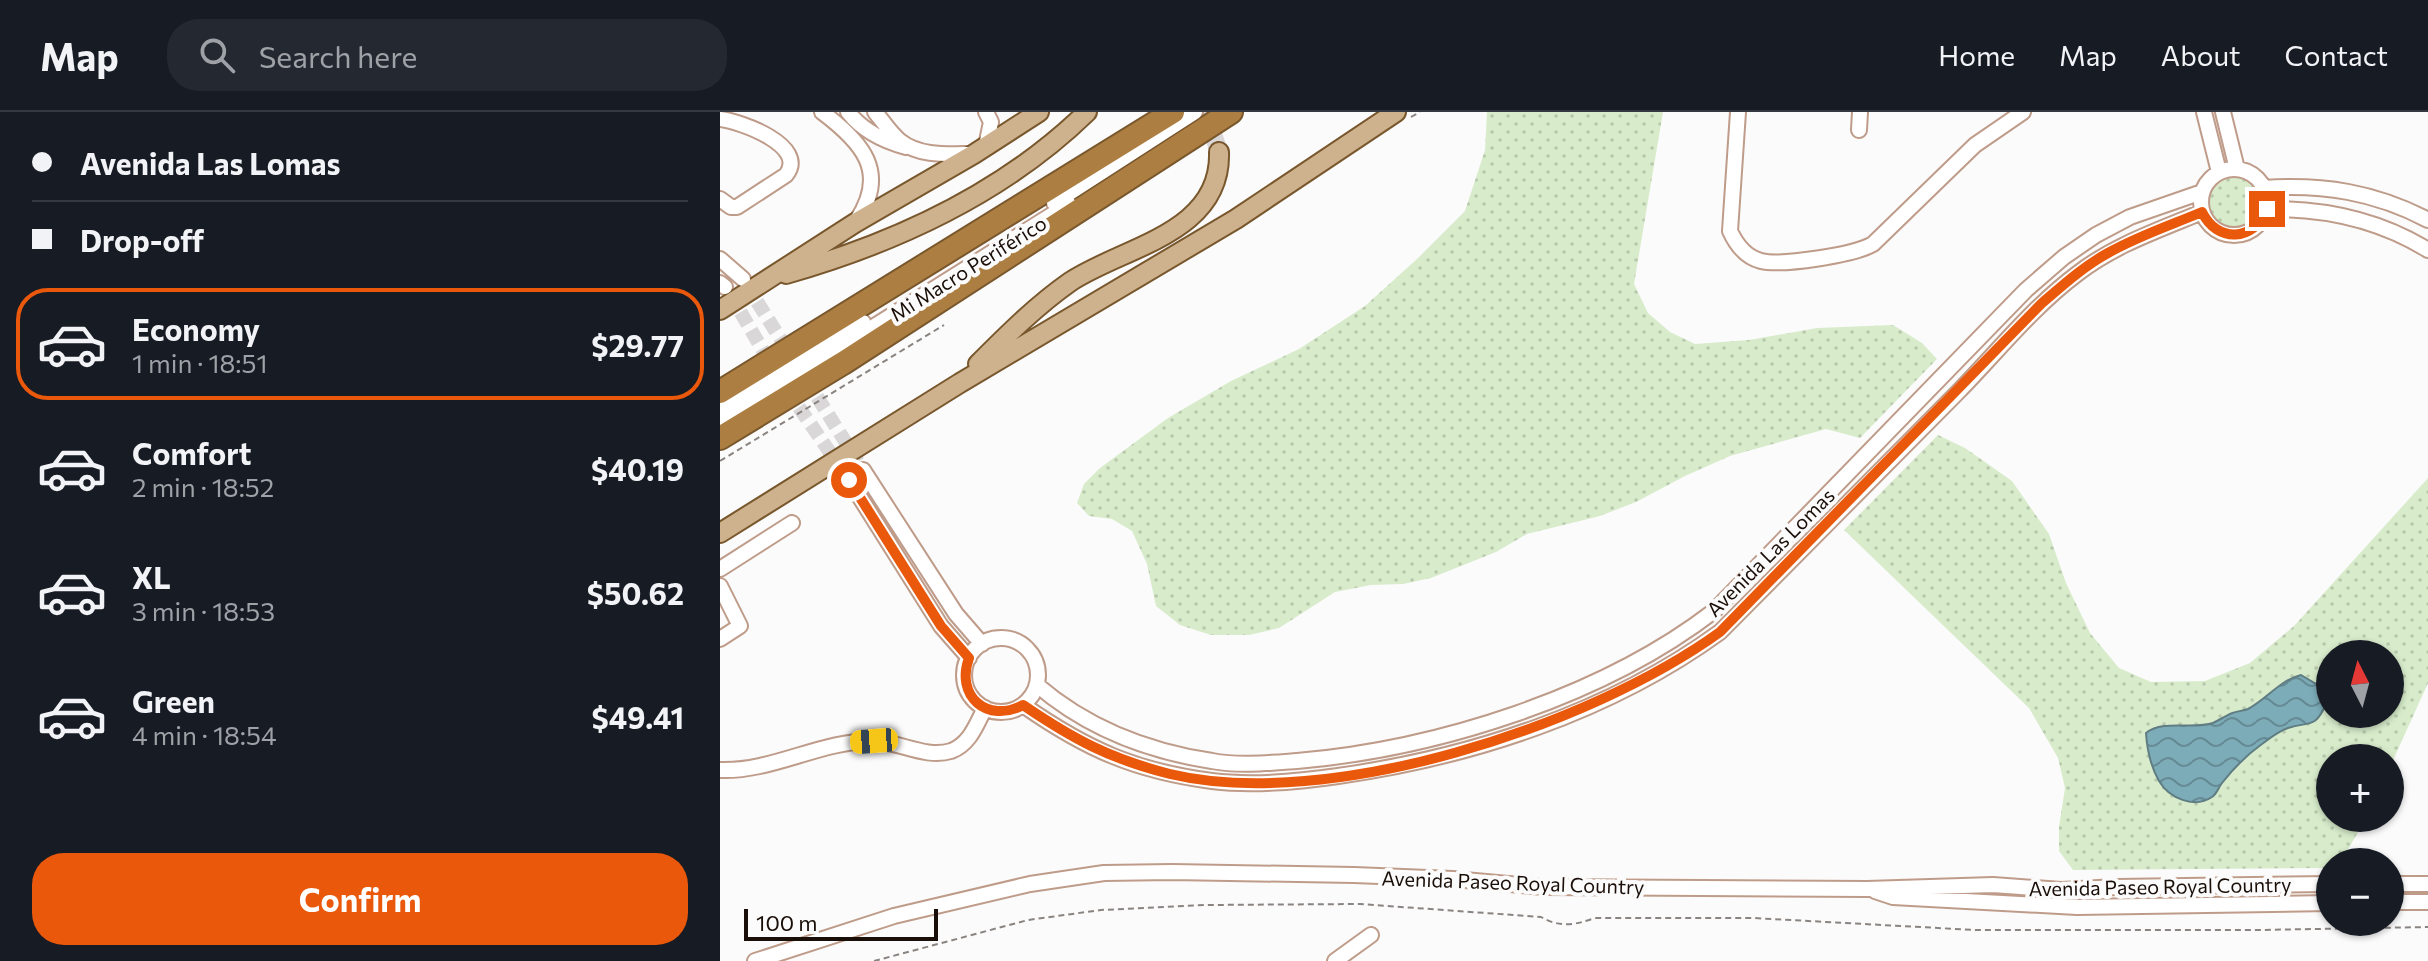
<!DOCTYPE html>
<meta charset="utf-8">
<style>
:root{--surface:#171b24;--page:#242831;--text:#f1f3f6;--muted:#9ea1a6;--line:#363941;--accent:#ea580c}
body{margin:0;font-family:Commissioner,sans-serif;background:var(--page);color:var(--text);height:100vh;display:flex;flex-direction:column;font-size:30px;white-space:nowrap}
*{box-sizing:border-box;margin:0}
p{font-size:26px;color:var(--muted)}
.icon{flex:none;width:44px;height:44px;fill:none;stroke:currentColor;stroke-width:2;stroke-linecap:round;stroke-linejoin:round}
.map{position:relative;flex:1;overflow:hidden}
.drawer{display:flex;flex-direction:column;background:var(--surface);width:720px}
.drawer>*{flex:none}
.guide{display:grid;align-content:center;height:176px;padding:0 32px;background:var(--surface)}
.needle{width:52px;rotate:354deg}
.fabs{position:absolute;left:1596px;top:528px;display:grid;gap:16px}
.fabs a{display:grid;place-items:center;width:88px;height:88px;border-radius:50%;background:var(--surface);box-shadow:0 2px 6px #0004;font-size:40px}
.scale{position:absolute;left:24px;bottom:20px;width:194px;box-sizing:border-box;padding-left:8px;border:4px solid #1a0e08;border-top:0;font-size:22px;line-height:28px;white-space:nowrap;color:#1a0e08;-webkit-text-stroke:6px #fbfbfb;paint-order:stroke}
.end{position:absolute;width:36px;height:36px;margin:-18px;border:10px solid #ea580c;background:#fff;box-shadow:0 0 0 4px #fff}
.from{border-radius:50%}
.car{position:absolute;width:24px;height:48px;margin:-24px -12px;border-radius:10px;box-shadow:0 0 6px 2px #0007;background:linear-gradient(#f5c518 24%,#345 0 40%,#f5c518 0 76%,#345 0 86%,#f5c518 0)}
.guide b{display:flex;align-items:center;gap:28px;height:76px;font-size:30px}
.guide b+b{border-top:2px solid var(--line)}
.guide i{width:20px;height:20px;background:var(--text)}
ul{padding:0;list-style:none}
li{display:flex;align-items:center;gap:24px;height:112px;margin:0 16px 12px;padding:0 16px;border:4px solid transparent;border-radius:32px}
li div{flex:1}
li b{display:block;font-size:30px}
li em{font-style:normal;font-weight:700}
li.active{border-color:var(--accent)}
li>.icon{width:72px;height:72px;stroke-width:1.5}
.cta{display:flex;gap:16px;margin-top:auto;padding:16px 32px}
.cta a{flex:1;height:92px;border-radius:32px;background:var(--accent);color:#fff;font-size:32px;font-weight:700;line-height:92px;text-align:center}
header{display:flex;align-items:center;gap:48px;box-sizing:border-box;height:112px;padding:0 40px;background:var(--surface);border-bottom:2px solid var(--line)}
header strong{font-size:38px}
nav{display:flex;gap:44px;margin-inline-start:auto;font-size:28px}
.search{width:560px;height:72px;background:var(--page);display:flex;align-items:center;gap:20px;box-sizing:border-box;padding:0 28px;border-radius:32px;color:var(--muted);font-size:30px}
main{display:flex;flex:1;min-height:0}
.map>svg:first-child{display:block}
</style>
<header>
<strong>Map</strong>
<div class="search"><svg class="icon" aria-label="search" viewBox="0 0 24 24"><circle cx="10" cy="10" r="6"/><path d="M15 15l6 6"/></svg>Search here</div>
<nav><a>Home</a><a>Map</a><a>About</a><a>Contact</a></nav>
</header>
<main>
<section class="drawer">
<div class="guide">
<b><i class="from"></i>Avenida Las Lomas</b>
<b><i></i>Drop-off</b>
</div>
<ul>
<li class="active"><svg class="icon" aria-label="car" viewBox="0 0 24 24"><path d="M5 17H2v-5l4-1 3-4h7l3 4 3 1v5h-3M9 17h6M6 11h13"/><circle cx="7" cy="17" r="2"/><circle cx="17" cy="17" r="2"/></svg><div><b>Economy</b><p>1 min · 18:51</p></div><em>$29.77</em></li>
<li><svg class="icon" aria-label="car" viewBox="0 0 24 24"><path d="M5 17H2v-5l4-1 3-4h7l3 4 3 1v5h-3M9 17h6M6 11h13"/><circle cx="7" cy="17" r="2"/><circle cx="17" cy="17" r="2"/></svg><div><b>Comfort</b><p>2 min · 18:52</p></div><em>$40.19</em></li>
<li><svg class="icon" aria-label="car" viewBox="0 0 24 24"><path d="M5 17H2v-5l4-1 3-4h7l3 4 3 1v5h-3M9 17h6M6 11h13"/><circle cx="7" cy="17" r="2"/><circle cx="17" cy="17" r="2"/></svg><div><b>XL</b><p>3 min · 18:53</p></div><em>$50.62</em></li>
<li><svg class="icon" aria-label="car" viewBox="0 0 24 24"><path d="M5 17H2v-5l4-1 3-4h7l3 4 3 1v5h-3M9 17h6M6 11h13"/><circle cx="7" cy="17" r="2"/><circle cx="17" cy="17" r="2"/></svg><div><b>Green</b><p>4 min · 18:54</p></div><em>$49.41</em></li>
</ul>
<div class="cta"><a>Confirm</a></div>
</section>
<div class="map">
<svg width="1708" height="849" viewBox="0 0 1708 849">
<defs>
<pattern id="grass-dots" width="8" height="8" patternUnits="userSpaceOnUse" patternTransform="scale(2)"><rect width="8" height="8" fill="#d8eccb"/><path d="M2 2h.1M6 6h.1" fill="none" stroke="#b9c9ad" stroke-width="1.8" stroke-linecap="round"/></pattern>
<pattern id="water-waves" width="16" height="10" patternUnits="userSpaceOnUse" patternTransform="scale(2)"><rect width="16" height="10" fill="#7cacb8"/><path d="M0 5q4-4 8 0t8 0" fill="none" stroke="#658a94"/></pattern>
</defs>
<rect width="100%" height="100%" fill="#fbfbfb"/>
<path fill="url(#grass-dots)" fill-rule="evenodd" d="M767,0H943L914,172L928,201L950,220L975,232L1029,228L1097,216L1173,213L1202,231L1217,247L1140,326L1106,317L1010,344L965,364L916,390L880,404L807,422L776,440L711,466L683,472L651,473L615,480L559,516L529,523H491L460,513L436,494L427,452L412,419L392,407L369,404L357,391L364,372L380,356L448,306L511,269L579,237L645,194L697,147L745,99L765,38Z
M1489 90a25 25 0 1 1 50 0a25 25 0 1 1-50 0Z
M1218,323L1245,336L1292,369L1329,422L1346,471L1370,521L1399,556L1431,570L1485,569L1530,551L1574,514L1708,366V571L1670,655V646H1610V706H1646L1621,750H1610V756L1353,758L1339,739V715L1345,676L1338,646L1309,596L1124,418ZM1610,542H1670V602H1610Z"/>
<path fill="url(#water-waves)" stroke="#5f7d83" stroke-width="2" d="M1581,563L1596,572L1606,592C1595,617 1590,609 1568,616C1559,619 1550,626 1542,632C1528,642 1513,657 1502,671C1498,676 1497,682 1492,685C1474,697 1449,686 1439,669C1431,655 1427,637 1426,621C1444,607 1472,618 1493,611C1499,608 1504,605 1510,602C1516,599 1523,599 1528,597C1548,586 1560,568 1581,563Z"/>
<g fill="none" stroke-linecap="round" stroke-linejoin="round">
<path stroke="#d9d7d7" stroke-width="14" stroke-dasharray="14 7" stroke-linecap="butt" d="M26,172L70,242
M10,182L52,254
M86,267L143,358
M67,278L129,368"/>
<path stroke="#d9d7d7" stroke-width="18" stroke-dasharray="18 9" stroke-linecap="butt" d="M479,0L493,22L499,40"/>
<defs>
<path id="minor" d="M102,0C142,30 169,60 137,108
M128,0C143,19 163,29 186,35
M155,0C163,9 170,21 180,29C200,45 229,42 254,42
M1018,0L1010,119C1016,132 1025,145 1041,149C1062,154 1134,143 1153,132L1255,33L1303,0
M1484,0L1499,60
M1503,0L1517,57
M0,7C20,9 89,34 66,63L17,95H11L0,87
M1139,18L1140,0
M266,34L271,10L266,0
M1481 90a33 33 0 1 1 66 0a33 33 0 1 1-66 0Z
M1544,76C1603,72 1655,80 1708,108
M334,91L475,0
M1547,97C1605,96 1658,107 1708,138
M0,147L23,167
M0,171L5,175
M0,299L143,210
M0,311L349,92
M143,358L236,502L262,532
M129,368L221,514L249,546
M0,457L72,411
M0,474L20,514L0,527
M244 563a37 37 0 1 1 74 0a37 37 0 1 1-74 0Z
M317,573C367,616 426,639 492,649C519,654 549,651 577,649C717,637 882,585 994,499L1306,178L1344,145L1376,123L1410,105L1482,80
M303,593C366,637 415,659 492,669C533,674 577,670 618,664C752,645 890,600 1000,520C1080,439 1160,359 1240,278C1278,239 1313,195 1357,162C1394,133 1439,118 1482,100
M0,658C52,660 100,629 152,629C179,629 205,647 231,639C250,632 256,613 265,596
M1670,772H1708
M1155,779L1173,785L1357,795L1610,791
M1670,790H1708
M35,849L174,804L310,772L384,761L452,760L634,763L733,767L823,775L1147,777L1273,773L1341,778L1397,775L1610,772
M615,849L651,823"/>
<path id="major" d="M66,162C175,131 285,80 367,0
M0,198L135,111L254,42L319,0
M258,252C287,223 317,193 350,170C402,135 502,122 499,40
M0,421L240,271L516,107L676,0"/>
<path id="highway" d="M0,280L453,0
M0,326L123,251L511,0"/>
</defs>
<use href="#minor" stroke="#bf9c8a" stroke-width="18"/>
<use href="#major" stroke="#79572d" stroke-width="22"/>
<use href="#highway" stroke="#79572d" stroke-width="26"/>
<path stroke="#8a8481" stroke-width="2" stroke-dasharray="6 4" stroke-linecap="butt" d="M691,5L700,0
M0,349L224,213
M154,849L308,808L381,798L485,793L640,792L821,805C840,816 855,813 875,806H1033L1255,818H1539L1708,815"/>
<use href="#minor" stroke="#fff" stroke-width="14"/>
<use href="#major" stroke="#cdb28d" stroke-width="18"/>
<use href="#highway" stroke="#ac7e41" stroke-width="22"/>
</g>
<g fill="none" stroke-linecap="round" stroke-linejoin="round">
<path stroke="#ea580c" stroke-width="10" d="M129,368L221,514L249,546C235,584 267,612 303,593C353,627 390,647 450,662C609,700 870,614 1000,520L1322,191C1343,173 1364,154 1388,141C1418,124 1451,113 1482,100C1497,131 1534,130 1547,97"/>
</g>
<g text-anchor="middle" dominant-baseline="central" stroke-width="8" stroke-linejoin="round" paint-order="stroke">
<g font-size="20" fill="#1a0e08" stroke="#fbfbfb">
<text transform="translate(248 156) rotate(-32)">Mi Macro Periférico</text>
<text transform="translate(1050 440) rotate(-45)">Avenida Las Lomas</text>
<text transform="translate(793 770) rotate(2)">Avenida Paseo Royal Country</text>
<text transform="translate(1440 774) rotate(-1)">Avenida Paseo Royal Country</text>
</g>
</g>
</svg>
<div class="fabs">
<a><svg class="needle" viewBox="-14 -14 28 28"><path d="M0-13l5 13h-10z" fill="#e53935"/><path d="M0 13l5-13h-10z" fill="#9ea1a6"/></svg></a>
<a>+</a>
<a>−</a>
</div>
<div class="scale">100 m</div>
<i class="end from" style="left:129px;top:368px"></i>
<i class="end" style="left:1547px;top:97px"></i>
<i class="car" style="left:154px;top:629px;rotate:266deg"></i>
</div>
</main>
